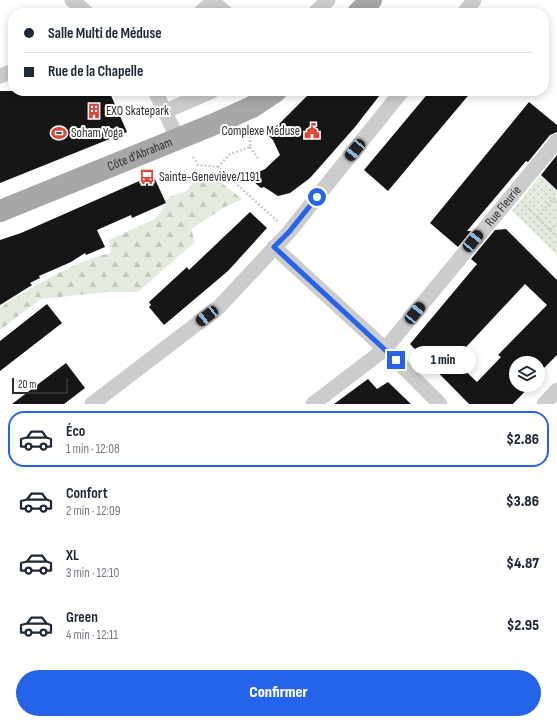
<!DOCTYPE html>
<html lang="fr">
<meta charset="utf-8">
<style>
:root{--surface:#fff;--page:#f6f6f7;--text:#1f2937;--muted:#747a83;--line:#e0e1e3;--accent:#2563eb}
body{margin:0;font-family:"Sofia Sans Condensed",sans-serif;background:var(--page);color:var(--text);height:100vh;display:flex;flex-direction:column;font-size:15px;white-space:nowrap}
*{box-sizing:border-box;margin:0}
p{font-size:13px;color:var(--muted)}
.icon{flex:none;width:22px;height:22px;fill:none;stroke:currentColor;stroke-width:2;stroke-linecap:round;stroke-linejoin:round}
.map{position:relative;height:404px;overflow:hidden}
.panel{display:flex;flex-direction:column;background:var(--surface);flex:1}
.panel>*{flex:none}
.top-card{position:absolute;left:8px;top:8px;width:541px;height:88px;border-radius:16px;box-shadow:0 2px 10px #0003;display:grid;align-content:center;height:88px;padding:0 16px;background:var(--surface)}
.fabs{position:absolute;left:509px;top:356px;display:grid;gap:8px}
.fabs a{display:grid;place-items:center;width:36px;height:36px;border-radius:50%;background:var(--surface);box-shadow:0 2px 10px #0003;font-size:20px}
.scale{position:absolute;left:12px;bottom:10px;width:56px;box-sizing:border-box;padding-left:4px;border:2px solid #2f2f2f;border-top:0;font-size:11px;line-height:14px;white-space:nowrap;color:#2f2f2f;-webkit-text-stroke:3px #fff;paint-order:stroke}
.end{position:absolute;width:18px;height:18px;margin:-9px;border:5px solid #2563eb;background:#fff;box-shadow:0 0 0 2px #fff}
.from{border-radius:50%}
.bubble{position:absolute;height:28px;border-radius:14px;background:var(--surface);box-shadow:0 2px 10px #0003;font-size:13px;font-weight:800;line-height:28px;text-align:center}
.car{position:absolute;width:12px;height:24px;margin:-12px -6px;border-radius:5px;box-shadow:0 0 3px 1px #0007;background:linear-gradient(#222 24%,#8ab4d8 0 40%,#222 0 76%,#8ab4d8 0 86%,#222 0)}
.top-card b{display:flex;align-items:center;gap:14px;height:38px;font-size:15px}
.top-card b+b{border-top:1px solid var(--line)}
.top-card i{width:10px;height:10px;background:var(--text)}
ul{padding:7px 0 0;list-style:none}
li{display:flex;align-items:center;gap:12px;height:56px;margin:0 8px 6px;padding:0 8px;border:2px solid transparent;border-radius:16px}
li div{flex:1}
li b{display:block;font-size:15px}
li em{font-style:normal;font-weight:800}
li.current{border-color:var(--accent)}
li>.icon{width:36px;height:36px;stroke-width:1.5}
.action{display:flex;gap:8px;margin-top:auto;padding:8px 16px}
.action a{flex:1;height:46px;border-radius:24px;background:var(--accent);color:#fff;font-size:16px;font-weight:800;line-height:46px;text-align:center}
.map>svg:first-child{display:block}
</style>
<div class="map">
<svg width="557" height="404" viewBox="0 0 557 404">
<defs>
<pattern id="forest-firs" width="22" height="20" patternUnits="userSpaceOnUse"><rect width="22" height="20" fill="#e2ebdd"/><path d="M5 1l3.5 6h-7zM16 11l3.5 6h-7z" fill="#c2cabe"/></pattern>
<pattern id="park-dots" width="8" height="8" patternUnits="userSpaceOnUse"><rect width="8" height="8" fill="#e2ebdd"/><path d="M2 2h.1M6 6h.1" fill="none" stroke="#c2cabe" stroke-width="1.8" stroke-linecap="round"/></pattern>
</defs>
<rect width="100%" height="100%" fill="#fff"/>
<path fill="url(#forest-firs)" d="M198,175L219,181L242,199L225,207L191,229L195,242L138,292H109L41,299L0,330V308C29,288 77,260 111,253L109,240L155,219L165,206L169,197L187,191Z"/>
<path fill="url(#park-dots)" d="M541,175L557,190V255L512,211Z"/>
<path fill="#161616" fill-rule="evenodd" d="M0,91H109L127,132L0,183Z
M312,91H383L355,127L310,178L290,193L278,196L264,187L261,188L248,177L265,169L280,155L273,140L268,135Z
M430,91H472L388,191L364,170Z
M529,102L557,125V132L550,135L528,162L526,161L467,231H471L458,247L430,223Z
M557,155V190L541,175Z
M153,175L166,203L132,218L131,215L97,230L105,247L86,255L85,253L71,262L39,276L40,278L30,283L32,285L0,305V240L21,233Z
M250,212L267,228L228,271L164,325L149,307L151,305L149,302L187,267L189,270Z
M506,229L557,280V355L538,374V363H516V385H531L513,404H469L410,344L477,264L471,259L495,230ZM525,284L547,305L498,355L501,357L477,382L454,360Z
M47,304L62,323L0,371V341Z
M66,363L85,388L64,404H12Z
M368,379L377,389L388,382L411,404H334Z"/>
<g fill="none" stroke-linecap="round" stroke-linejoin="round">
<path stroke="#ccc" stroke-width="2.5" stroke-dasharray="2 2" stroke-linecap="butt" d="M250,147L259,160
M193,157L198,165L218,167L277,221
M218,167L230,154L250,147V137
M525,205L557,237
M537,217L553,199L557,203
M550,230L557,224"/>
<g stroke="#ccc" stroke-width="15">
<path d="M72,0L87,13"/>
<path d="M211,0L226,13"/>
<path d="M200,13L215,0"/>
<path d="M315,13L328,0"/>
<path d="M464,13L474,0"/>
<path d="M0,76L13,71"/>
<path d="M155,91L178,139"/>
<path d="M166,111L212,91"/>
<path d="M274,247L385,349L440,404"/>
<path d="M92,404L219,307L289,232L402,91"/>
<path id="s1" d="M313,404L385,349L557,141"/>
<path d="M544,404L557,390"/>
</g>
<g stroke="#a7a7a7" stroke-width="22">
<path d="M358,13L371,0"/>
<path id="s2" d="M0,211L212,125L252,107L276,91"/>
</g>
</g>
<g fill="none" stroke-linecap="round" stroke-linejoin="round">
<path stroke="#2563eb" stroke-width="5" d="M317,197L289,232L274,247L396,360"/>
</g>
<defs>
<symbol id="building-bare" viewBox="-9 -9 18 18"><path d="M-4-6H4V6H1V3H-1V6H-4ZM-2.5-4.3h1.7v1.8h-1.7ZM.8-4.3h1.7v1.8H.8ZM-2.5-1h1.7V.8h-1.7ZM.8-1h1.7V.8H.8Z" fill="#dc473a" stroke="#fff" stroke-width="2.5" paint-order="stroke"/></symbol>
<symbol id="civic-bare" viewBox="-9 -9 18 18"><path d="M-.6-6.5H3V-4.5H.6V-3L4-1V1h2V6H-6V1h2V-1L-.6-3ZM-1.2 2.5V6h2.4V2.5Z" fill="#dc473a" stroke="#fff" stroke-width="2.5" paint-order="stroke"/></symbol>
<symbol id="stadium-bare" viewBox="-9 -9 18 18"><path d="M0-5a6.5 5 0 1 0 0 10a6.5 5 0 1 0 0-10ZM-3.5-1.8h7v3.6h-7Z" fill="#dc473a" stroke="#fff" stroke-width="2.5" paint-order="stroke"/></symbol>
<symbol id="bus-bare" viewBox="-9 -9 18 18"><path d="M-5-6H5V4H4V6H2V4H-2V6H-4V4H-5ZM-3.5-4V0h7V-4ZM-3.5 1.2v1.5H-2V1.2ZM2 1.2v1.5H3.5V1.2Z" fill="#dc473a" stroke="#fff" stroke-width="2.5" paint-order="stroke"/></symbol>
</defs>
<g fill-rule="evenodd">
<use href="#building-bare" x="83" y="100" width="22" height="22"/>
<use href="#civic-bare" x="301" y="120" width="22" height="22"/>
<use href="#stadium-bare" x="48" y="122" width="22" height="22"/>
<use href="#bus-bare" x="136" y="166" width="22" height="22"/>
</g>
<g text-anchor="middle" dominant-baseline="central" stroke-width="4" stroke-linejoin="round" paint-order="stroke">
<g font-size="13" fill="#2f2f2f" stroke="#fff" text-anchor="start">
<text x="106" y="111">EXO Skatepark</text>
<text x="300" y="131" text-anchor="end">Complexe Méduse</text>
<text x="71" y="133">Soham Yoga</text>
<text x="159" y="177">Sainte-Geneviève/1191</text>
</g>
<g font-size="13" fill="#2f2f2f" stroke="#fff">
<text stroke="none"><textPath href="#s2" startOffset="151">Côte d'Abraham</textPath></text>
<text stroke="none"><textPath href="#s1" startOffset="276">Rue Fleurie</textPath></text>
</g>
</g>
</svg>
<div class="fabs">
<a><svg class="icon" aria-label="layers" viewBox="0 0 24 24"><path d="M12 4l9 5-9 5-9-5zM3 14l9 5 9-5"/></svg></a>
</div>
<div class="scale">20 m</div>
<i class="end from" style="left:317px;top:197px"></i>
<i class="end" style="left:396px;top:360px"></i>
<div class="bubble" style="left:410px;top:346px;width:66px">1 min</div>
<i class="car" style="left:355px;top:150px;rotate:219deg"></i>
<i class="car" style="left:473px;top:241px;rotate:39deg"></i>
<i class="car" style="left:415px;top:313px;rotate:39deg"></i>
<i class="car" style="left:207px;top:316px;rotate:232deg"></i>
<div class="top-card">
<b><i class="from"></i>Salle Multi de Méduse</b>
<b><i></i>Rue de la Chapelle</b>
</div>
</div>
<section class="panel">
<ul>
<li class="current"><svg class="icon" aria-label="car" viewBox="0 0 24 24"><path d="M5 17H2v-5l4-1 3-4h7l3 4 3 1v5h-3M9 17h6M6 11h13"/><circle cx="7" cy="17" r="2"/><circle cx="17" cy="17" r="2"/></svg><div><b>Éco</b><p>1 min · 12:08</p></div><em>$2.86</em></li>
<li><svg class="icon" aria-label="car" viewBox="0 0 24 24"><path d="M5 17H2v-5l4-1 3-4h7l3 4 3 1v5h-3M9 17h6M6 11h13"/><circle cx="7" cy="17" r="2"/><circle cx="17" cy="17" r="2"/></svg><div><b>Confort</b><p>2 min · 12:09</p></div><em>$3.86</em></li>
<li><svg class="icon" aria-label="car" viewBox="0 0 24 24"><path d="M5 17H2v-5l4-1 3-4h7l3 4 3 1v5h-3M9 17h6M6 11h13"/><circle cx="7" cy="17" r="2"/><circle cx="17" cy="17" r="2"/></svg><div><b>XL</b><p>3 min · 12:10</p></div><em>$4.87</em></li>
<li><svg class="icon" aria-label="car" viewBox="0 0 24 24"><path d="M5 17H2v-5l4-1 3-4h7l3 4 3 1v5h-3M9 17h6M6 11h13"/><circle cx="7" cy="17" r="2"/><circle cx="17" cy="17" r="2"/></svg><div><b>Green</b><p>4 min · 12:11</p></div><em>$2.95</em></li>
</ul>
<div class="action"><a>Confirmer</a></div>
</section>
